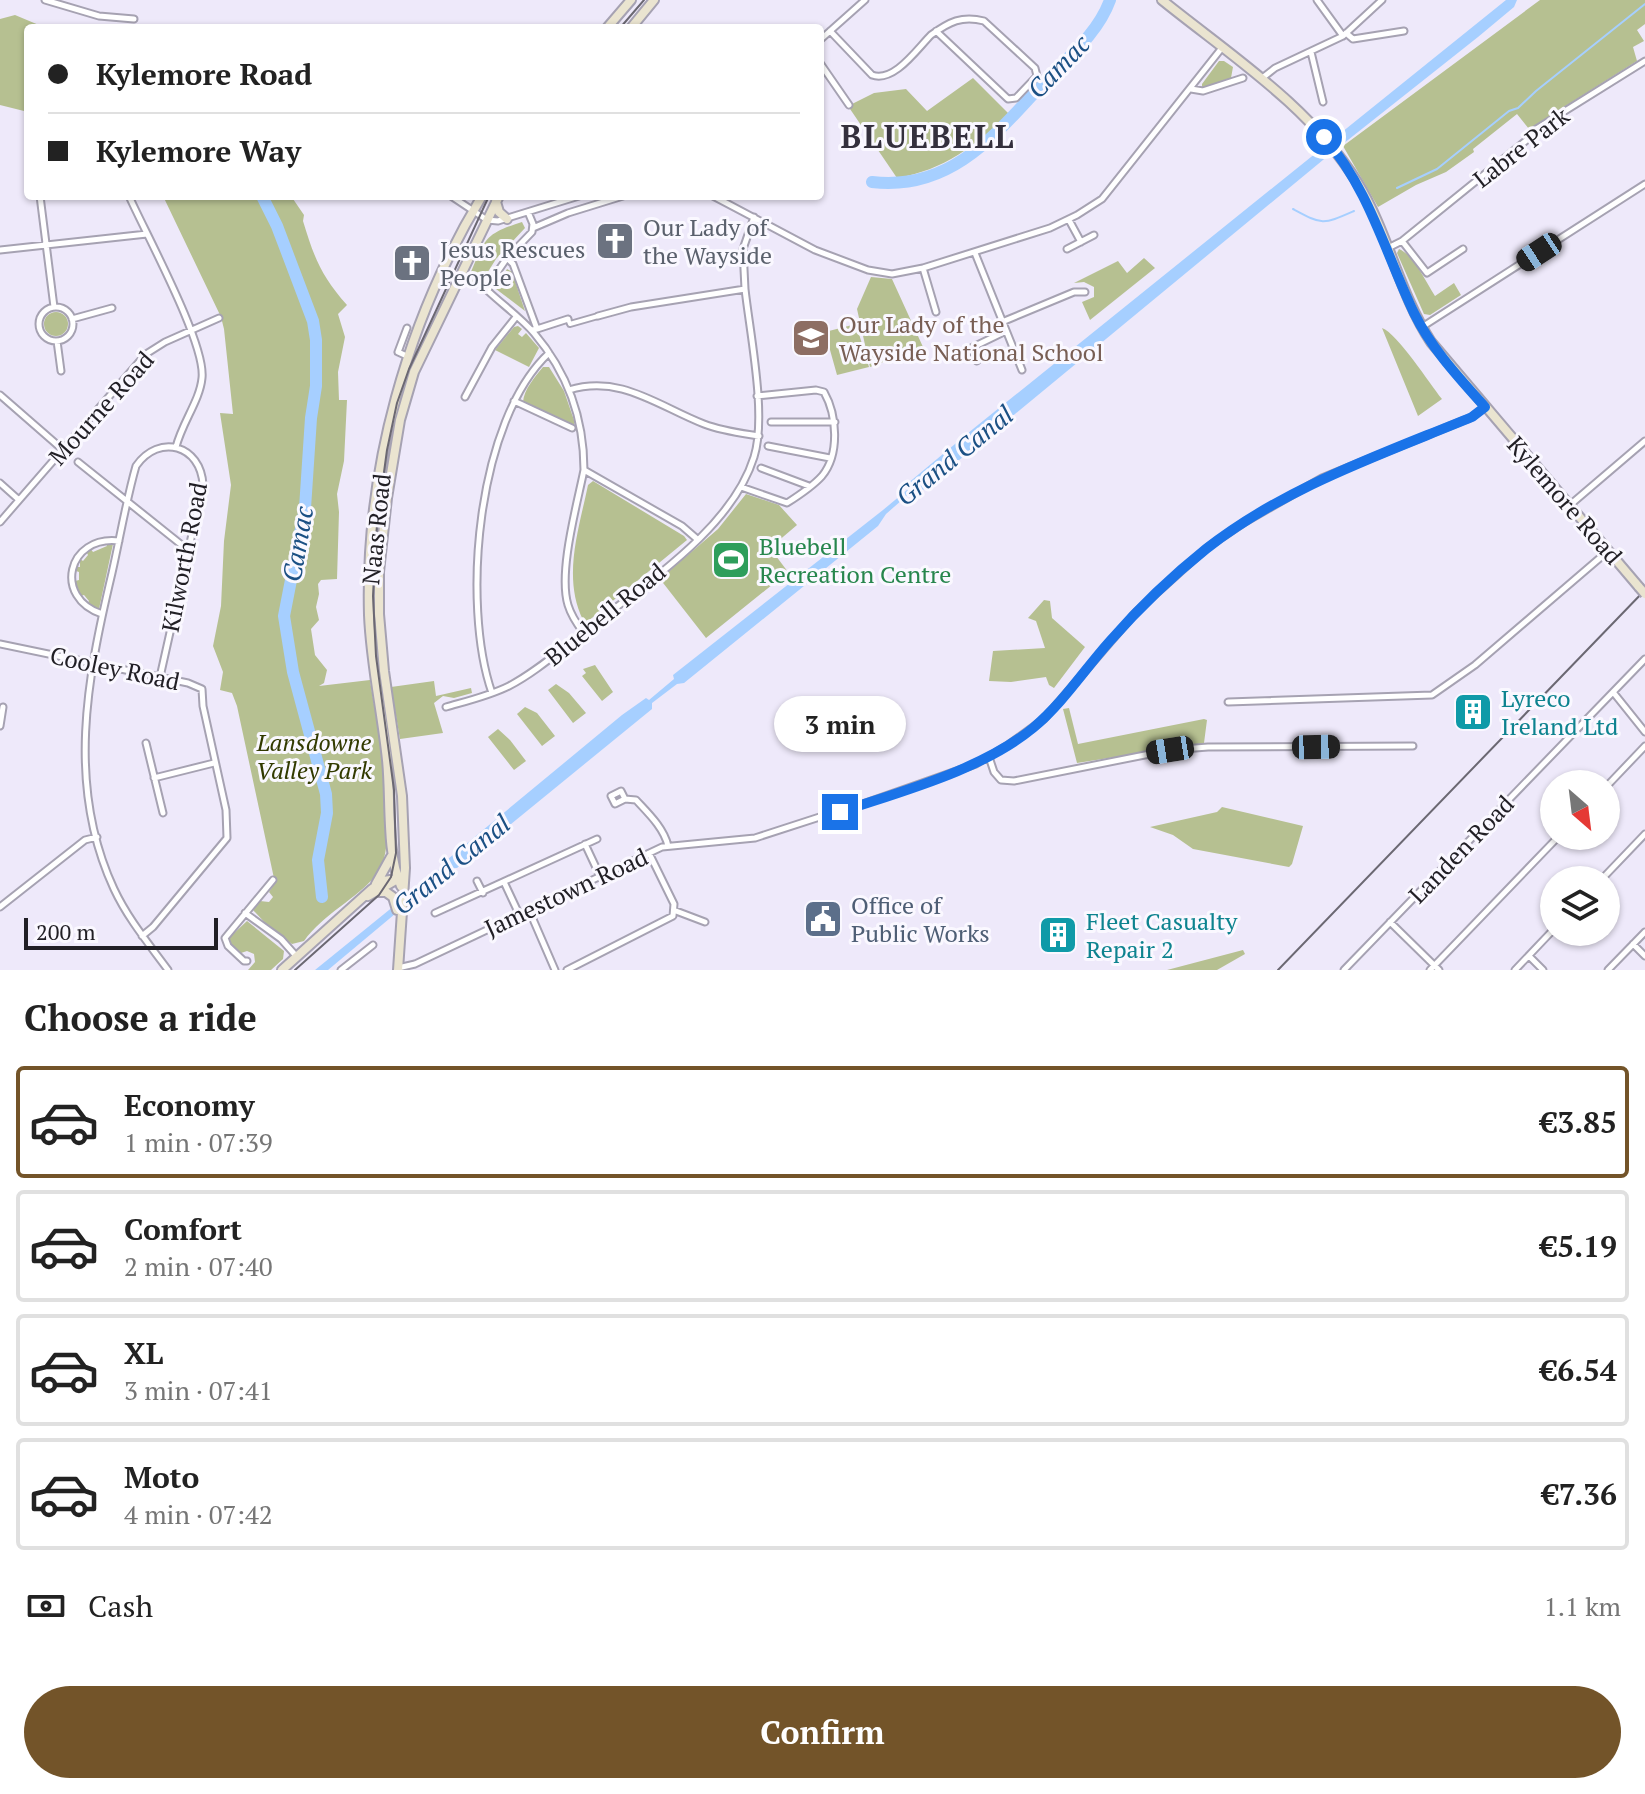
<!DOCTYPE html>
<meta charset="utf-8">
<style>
:root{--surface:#fff;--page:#f6f6f6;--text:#222;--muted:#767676;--line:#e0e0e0;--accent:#735429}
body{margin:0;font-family:"PT Serif",serif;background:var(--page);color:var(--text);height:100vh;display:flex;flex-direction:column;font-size:30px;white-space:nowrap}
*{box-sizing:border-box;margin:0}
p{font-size:26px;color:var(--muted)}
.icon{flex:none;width:44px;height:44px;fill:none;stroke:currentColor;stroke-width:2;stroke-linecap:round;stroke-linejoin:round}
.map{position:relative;height:970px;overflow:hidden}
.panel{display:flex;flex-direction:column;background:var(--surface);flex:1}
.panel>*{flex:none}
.hud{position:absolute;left:24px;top:24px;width:800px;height:176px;border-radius:8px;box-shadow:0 2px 6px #0004;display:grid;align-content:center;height:176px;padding:0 24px;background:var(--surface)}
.needle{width:52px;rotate:152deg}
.fabs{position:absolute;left:1540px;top:770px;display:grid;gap:16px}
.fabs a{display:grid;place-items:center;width:80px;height:80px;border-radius:50%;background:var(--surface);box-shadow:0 2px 6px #0004;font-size:40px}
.scale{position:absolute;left:24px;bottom:20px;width:194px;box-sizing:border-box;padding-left:8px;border:4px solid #211f25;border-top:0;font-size:22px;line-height:28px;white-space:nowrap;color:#211f25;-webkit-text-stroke:6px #faf8ff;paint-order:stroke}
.end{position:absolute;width:36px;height:36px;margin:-18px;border:10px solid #1a73e8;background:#fff;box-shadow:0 0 0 4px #fff}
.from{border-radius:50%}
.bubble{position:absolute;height:56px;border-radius:28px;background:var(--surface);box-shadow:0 2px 6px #0004;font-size:26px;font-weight:700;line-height:56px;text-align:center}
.car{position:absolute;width:24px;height:48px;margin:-24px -12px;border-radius:10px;box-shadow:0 0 6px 2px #0007;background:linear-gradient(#222 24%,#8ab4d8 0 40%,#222 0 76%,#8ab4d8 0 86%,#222 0)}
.hud b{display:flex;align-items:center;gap:28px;height:76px;font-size:30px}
.hud b+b{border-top:2px solid var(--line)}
.hud i{width:20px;height:20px;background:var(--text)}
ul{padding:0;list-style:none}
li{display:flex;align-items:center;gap:24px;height:112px;margin:0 16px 12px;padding:0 8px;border:4px solid var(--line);border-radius:8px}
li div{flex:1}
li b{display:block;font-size:30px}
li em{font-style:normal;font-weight:700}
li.on{border-color:var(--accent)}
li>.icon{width:72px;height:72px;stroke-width:1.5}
h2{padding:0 24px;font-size:36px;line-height:96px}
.pay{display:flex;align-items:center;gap:20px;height:88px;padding:0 24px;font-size:30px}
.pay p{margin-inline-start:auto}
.button{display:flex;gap:16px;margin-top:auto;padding:16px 24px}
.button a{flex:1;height:92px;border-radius:48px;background:var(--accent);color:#fff;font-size:32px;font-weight:700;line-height:92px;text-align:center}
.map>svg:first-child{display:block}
</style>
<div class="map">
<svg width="1645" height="970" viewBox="0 0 1645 970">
<rect width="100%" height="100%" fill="#eee9fa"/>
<path fill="#b6c091" d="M1540,0H1645V24L1637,30L1644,41L1633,47L1637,61L1529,129L1517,114L1473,149L1474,152L1446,172L1416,185L1378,207L1343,146Z
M15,15L46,28H28V112L0,105V19Z
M1219,61H1224L1233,67L1231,78L1202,88V84Z
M973,78L1009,114C975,146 944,170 897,178L848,106L874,93L906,89L927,111Z
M163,196H291L304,215L303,221C314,257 321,276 347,305L338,314L345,337L338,372L339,400H347L344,461L337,494L339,512L337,579L321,580L318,584L319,594L316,607L319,620L311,629L315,655L327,670L324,683L319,686L370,680C376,721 402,842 377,874C357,899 323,914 304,941L292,944L270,928L253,910L260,901L269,902L273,897L269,892L275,883L237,706L232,693L220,690L223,672L213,646L221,606L224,541L231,485L220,413L233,414L224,329L221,317Z
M522,222L525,228L496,259L479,286L472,283L474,275L470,274C485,239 484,234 522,222Z
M1399,249C1415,256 1425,281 1435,296L1454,283L1461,295L1430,315L1424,314L1397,253Z
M1144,258L1155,268L1090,320L1082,302L1094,297V287L1084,282L1074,283L1118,261L1127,273Z
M507,269L512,272L525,311L496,289Z
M871,277L892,279L923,347L870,367L857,309Z
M44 324a12 12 0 1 1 24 0a12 12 0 1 1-24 0Z
M856,324L869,367L837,375L825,332Z
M518,326L522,329L518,334L522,337L526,333L539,348L529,367L495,350L514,327Z
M1382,328C1398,334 1429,383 1442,399L1418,416Z
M543,367H549L564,391L575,423L573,425L523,402C524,389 535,377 543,367Z
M593,481L684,536L687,540L587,622L583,620C562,577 579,529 588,485Z
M746,494L779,505L797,525L770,548L788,572L706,638L660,579L718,529Z
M106,542L113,544L99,609L95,611L86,605L89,601L84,595L80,596L75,581L79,580V572L76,571L75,567H80V559L83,561L88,555L86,551L90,548L93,552L107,546Z
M1044,600L1050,601L1052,618L1085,647L1054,688L1049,685L1046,677L1011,682L989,681L993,651L1045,648L1036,621L1028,618Z
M595,665L613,692L602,701L582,676L586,673L583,669Z
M434,681L436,696L471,688L472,693L454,698L443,696L434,703L443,733L400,739L391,687Z
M556,684L569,693L586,713L573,723L548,690Z
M525,707L537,713L555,736L542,746L517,714Z
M1069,708L1078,744L1204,719L1207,720L1204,743L1077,763L1063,709Z
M498,729L510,740L526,761L514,770L488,737Z
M1222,807L1303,826L1292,864L1289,867L1193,849L1173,835L1150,827L1217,812Z
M247,921L284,951L283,959L271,970H248L255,962L254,954L247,951L241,953L230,943V937Z
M1243,950L1245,954L1217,970H1167Z"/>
<path fill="#a6cfff" d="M1506,0H1517L1514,7L1478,37L1329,155L918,494L910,493L886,514L878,526L684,683L677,684L652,703V709L457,868H450L328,970H315L447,863L448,859L622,715L646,698L649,700L674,679L673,675L883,510L907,490V484L973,429Z"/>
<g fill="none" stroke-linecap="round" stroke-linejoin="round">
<path stroke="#a6cfff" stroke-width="2" d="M1397,188L1437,169L1509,111L1518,108L1536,91L1645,4
M1293,209C1323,225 1322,225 1354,211"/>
<path stroke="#a6cfff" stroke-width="12" d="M872,182C954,192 1000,129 1049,77C1072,54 1099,31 1110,0
M262,196L277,226L313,321L316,340V386L311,418L305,508L284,616L293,672L326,794L327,813L318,860L322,897"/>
<defs>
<path id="pedestrian" d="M568,319L570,324L598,316"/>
<path id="minor" d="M45,0L99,16L134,19
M1317,0L1343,36
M830,31L872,75C894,83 917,49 931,35C949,22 962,15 984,21L1035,68L1037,76L1016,98L1008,99L936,31
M1346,33L1353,39L1404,31
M820,40L865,0
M1311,52L1323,102
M820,63L849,105
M1261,79L1275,68L1343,36L1382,0
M1191,89L1203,91L1243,78
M40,196L54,307
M129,196C146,234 206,344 202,378C200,400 182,423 176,447
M451,196L487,220L498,221L579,196
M713,196L815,250L868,270L892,274L923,268L1050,228L1077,215L1102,199L1221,49
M528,212L533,224L532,232L507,258L491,281L488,291C503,305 521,318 534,333C567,372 584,419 584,470L682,526L697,539
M1069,220L1081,242
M533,228L568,213L623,196
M1402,241L1427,273L1463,249
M1388,248L1402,241L1528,139L1533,131L1645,61
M1067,249L1094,235
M0,250L147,234
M975,253L1022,370
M507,258L513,264L537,329L532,330
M923,268L936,312
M745,289L743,249L754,217
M39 324a17 17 0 1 1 34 0a17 17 0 1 1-34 0Z
M72,319L112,308
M1002,322L1074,292H1085
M1422,327L1645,184
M407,328L398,352L409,357
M537,329L568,319
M57,341L61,371
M977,361L971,348L1006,331
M569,390C620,374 658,406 704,424C722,431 740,433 759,436
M0,395L62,449
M465,397L492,347L516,317
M514,401L572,428
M771,422H835
M768,446L830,458
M78,462L188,550
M761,468L809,486
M0,483L19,500
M741,487L787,503C798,496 813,486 822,476C840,454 837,415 824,392L816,390L757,396
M1570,505L1645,441
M0,522L146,354L165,342L219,318
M102,614C53,598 67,535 119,541
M583,632C577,624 571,615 568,605C558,572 577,505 584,470
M0,644L188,683L202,689L203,706L226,810L227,838L153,927L142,936
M160,677L203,485C201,445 159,433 136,466C126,501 120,538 112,573C87,678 66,786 114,889C128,919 149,944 168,970
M1613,692L1645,732
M492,693C461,604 477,420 549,353
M1228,702L1432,695L1475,665L1608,551
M446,707C467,701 489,696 509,686C536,672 559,651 583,633C641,586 731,531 754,457C767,416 750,334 745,289L631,307L598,316
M0,726L3,707
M146,743L163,813
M989,757L994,772L1001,780L1014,781L1170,750L1208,747L1413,746
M154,778L214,763
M1606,787L1645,746
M621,791L625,799L615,804L611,796Z
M625,799L636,800C648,813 664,828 668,846
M840,812L976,764L1008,745L1044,719L1137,611L1208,547L1245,522L1322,478L1472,417L1485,407
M585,844L600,876
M1601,880L1645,834
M477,881L483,893
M504,882L519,914
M0,907L85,840L97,837
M529,910L555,970
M676,911L705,922
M245,913L281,939L297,957
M435,913L597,839
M1390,922L1439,970
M1633,944L1645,956
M1529,956L1543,970
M247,961H244L228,946L225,938L273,880
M398,968L415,964L662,847L755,838L832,813
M341,970L373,945
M567,970L673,916L674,904L649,853
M1344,970L1645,659
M1430,970L1559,836
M1515,970L1554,929
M1608,970L1645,932"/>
<path id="secondary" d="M1162,0C1230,55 1310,106 1357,182C1388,232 1399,293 1431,342L1639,587
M607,28L631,0
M631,28L654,0
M496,202L499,212L507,219
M376,884L391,857
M401,886C386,853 391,798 387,760C382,712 371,664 369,615C365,470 407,320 482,196
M379,892H386L393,897L397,910
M368,896L394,881
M282,970L372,889L383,881L398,879
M398,970L405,868L402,796L384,671L379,614V572L387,498L400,420L414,372L499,196"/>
</defs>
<use href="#pedestrian" stroke="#a6a2b2" stroke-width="8"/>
<use href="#minor" stroke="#a6a2b2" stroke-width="9"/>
<use href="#secondary" stroke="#a6a2b2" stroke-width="12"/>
<use href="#pedestrian" stroke="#fff" stroke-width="4"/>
<use href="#minor" stroke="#fff" stroke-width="5"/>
<use href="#secondary" stroke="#eae4d0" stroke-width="8"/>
<path stroke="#6b6872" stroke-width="2" d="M620,28L644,0
M295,970L379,895L391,877L396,853L394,790L376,656L373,596L377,524L387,450L397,403L409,369L489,196"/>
<path stroke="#6b6872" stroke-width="2" d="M1278,970L1645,590"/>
<defs>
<path id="secondary-bridge" d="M1639,587L1645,594"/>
</defs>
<use href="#secondary-bridge" stroke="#a6a2b2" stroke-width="12" stroke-linecap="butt"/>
<use href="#secondary-bridge" stroke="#eae4d0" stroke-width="8"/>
</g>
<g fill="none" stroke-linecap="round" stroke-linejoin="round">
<path stroke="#1a73e8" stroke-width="10" d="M840,812C902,791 982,770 1033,728C1063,703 1084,670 1110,641C1139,608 1171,577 1206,549C1285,487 1380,455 1472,417L1485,407C1459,378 1431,348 1414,313C1385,252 1369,189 1324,137"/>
</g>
<defs>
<symbol id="church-square" viewBox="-11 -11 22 22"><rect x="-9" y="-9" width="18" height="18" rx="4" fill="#6b7280" stroke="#faf8ff"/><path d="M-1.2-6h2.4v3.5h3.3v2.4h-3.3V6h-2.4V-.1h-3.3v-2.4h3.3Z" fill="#fff"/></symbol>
<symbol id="school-square" viewBox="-11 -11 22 22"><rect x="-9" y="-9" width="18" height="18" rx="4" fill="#8d6e63" stroke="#faf8ff"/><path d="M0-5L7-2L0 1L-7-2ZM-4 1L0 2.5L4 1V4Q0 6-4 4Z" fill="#fff"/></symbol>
<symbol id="stadium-square" viewBox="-11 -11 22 22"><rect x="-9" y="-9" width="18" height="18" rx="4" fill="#2e9e5b" stroke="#faf8ff"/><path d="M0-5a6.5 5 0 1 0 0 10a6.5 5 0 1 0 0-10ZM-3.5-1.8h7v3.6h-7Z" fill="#fff"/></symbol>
<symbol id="building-square" viewBox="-11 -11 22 22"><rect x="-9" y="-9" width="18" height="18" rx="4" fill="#0f9aa8" stroke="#faf8ff"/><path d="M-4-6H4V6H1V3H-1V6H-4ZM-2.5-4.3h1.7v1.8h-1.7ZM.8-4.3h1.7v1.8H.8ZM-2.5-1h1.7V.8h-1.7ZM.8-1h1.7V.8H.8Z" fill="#fff"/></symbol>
<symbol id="civic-square" viewBox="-11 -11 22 22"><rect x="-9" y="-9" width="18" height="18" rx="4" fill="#5c6f8a" stroke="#faf8ff"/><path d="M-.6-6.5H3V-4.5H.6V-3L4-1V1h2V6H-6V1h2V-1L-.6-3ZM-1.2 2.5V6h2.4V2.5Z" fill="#fff"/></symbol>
</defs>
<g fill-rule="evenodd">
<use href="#church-square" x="593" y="219" width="44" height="44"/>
<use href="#church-square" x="390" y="241" width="44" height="44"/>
<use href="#school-square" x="789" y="316" width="44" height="44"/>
<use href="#stadium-square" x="709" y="538" width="44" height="44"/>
<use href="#building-square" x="1451" y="690" width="44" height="44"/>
<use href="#civic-square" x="801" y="897" width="44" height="44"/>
<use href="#building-square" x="1036" y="913" width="44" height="44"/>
</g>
<g text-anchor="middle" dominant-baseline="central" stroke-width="6" stroke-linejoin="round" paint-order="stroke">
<g font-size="24" fill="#211f25" stroke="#faf8ff">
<text transform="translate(1521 147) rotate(-38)">Labre Park</text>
<text transform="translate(101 408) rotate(-48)">Mourne Road</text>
<text transform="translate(1565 500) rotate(49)">Kylemore Road</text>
<text transform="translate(376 529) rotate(-84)">Naas Road</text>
<text transform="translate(184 557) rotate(-79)">Kilworth Road</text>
<text transform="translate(605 614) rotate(-39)">Bluebell Road</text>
<text transform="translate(115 668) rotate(12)">Cooley Road</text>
<text transform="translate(1461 849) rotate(-46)">Landen Road</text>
<text transform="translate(566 892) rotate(-25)">Jamestown Road</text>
</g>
<g font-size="24" fill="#5b616d" stroke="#faf8ff" text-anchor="start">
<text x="643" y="227">Our Lady of<tspan x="643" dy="28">the Wayside</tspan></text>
<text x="440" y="249">Jesus Rescues<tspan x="440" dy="28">People</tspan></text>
</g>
<g font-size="24" fill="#785e54" stroke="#faf8ff" text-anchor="start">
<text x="839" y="324">Our Lady of the<tspan x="839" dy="28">Wayside National School</tspan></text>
</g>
<g font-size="24" fill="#27864d" stroke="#faf8ff" text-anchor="start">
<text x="759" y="546">Bluebell<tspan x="759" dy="28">Recreation Centre</tspan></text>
</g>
<g font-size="24" fill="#0d838f" stroke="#faf8ff" text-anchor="start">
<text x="1501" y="698">Lyreco<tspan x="1501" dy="28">Ireland Ltd</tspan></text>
<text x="1086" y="921">Fleet Casualty<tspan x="1086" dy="28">Repair 2</tspan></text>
</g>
<g font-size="24" font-style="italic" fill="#323a00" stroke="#faf8ff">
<text x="314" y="742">Lansdowne<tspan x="314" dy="28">Valley Park</tspan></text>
</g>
<g font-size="24" fill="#4e5e75" stroke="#faf8ff" text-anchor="start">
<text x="851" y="905">Office of<tspan x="851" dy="28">Public Works</tspan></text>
</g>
<g font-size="26" font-style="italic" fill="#1b5084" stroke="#faf8ff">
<text transform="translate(1058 66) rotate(-46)">Camac</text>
<text transform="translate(954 455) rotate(-39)">Grand Canal</text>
<text transform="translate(297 544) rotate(-80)">Camac</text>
<text transform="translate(451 864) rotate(-39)">Grand Canal</text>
</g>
<g font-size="32" font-weight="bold" letter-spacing="2" fill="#34303d" stroke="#faf8ff">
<text x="928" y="136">BLUEBELL</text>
</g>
</g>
</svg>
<div class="fabs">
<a><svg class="needle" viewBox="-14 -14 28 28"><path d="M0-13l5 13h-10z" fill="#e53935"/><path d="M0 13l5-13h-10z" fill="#767676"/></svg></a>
<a><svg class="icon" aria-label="layers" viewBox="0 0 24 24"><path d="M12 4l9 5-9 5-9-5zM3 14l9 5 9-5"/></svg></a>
</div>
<div class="scale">200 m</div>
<i class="end from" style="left:1324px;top:137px"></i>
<i class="end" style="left:840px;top:812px"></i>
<div class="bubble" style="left:774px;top:696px;width:132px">3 min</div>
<i class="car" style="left:1539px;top:252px;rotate:237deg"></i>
<i class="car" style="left:1316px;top:747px;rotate:89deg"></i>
<i class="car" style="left:1170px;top:750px;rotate:261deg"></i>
<div class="hud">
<b><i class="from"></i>Kylemore Road</b>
<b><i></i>Kylemore Way</b>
</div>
</div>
<section class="panel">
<h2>Choose a ride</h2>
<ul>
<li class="on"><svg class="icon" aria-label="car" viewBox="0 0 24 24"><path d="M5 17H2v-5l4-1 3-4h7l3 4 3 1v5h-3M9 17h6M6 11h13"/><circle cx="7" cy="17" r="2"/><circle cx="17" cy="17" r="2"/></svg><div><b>Economy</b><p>1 min · 07:39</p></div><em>€3.85</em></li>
<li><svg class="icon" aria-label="car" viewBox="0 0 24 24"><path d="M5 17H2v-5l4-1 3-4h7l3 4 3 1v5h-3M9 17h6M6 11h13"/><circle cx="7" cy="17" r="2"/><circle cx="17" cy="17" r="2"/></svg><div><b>Comfort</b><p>2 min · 07:40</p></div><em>€5.19</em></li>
<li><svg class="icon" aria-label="car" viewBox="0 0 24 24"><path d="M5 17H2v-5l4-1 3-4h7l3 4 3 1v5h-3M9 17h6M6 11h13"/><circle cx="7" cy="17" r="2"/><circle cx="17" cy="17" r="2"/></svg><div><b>XL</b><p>3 min · 07:41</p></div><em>€6.54</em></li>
<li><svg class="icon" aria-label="car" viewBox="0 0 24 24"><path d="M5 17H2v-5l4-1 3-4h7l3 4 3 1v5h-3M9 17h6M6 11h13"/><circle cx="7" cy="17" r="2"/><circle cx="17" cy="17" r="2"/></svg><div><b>Moto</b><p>4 min · 07:42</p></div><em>€7.36</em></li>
</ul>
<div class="pay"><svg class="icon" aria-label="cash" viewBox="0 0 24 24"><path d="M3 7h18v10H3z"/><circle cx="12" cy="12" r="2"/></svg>Cash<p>1.1 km</p></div>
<div class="button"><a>Confirm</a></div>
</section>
